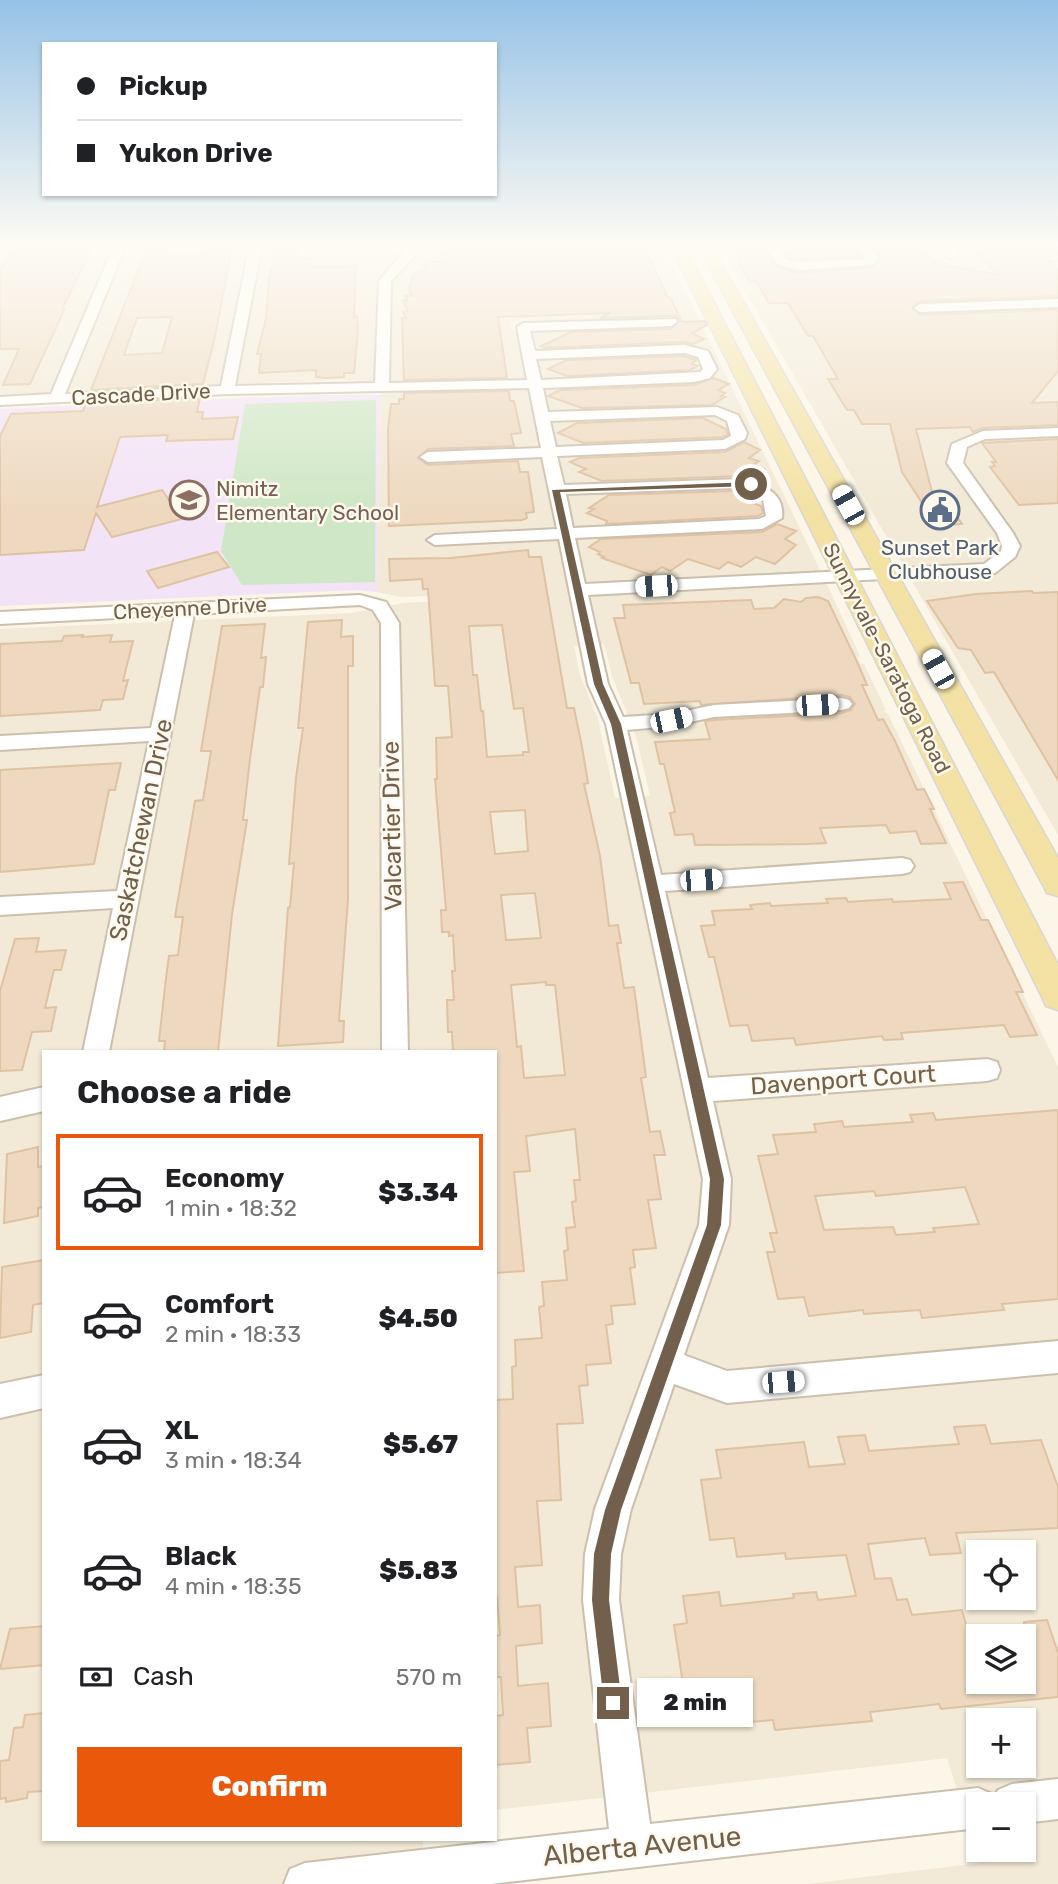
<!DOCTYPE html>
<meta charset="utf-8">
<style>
:root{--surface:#fff;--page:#f2f2f2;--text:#202124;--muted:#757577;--line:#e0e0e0;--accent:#ea580c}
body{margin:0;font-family:Rubik,sans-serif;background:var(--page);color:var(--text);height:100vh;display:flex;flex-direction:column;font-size:26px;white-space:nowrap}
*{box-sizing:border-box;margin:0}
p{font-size:23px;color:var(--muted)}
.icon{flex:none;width:38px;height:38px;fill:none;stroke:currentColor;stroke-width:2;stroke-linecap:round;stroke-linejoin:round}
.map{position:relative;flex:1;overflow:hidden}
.sheet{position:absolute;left:42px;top:1050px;width:455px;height:791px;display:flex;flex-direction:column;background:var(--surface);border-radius:0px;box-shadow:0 2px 5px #0004}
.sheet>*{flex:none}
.top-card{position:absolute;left:42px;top:42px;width:455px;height:154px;border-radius:0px;box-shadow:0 2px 5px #0004;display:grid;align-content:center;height:154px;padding:0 35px;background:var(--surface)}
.controls{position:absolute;left:966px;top:1540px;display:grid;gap:14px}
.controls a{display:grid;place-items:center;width:70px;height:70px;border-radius:0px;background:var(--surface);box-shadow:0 2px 5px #0004;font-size:35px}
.end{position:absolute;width:32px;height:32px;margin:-16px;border:9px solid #72604d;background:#fff;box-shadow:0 0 0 4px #fff}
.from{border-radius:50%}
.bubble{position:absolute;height:49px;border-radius:0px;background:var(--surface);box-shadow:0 2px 5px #0004;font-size:23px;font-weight:800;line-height:49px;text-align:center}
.car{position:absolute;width:21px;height:42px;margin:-21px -10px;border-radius:9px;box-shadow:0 0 5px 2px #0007;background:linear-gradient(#fff 24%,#345 0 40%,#fff 0 76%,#345 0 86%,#fff 0)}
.top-card b{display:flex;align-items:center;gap:24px;height:66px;font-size:26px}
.top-card b+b{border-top:2px solid var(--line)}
.top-card i{width:18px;height:18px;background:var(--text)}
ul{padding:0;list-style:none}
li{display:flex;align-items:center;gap:21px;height:116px;margin:0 14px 10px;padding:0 21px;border:4px solid transparent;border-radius:0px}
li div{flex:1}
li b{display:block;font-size:26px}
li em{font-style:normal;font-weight:800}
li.current{border-color:var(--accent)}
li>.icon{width:63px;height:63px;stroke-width:1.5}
h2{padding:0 35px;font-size:32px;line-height:84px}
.pay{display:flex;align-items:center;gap:18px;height:77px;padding:0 35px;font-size:26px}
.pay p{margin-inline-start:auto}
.button{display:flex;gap:14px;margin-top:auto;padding:14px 35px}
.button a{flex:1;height:80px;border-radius:0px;background:var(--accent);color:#fff;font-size:28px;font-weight:800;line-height:80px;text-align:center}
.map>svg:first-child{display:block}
</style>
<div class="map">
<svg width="1058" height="1884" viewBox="0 0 1058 1884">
<rect width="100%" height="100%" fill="#fbf6e7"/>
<path fill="#f2e9d6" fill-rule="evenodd" d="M0,245H317V254L423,251L424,245H663L832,595L860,656L857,657L861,664H864L886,710L883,711L888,714L1058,1067V1884H807L980,1863L947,1758L495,1810V1052H44V1839H423L424,1884H0V629L352,613L403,603L491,598V593L401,597L377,592L381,395L379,382L346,380L151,387L4,395L0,402ZM661,314L676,317L682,323L667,328L648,325L512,330L510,322L525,319L544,321L644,318ZM604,644L612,676L636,736L650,796L615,798L598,719L580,675L574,646ZM978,1552H1024V1598H978ZM978,1636H1024V1682H978ZM978,1720H1024V1766H978ZM978,1804H1024V1850H978Z
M719,245H1058V835L913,583Z"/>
<path fill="#f3e3f7" d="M315,395H381L377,592L357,590L0,606V409Z"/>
<path fill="#cfe7c6" d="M376,400L375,582L242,585L221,551L245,404Z"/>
<path fill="#eed9c0" stroke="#dfc2a2" stroke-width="2" fill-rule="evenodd" d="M278,245H298L296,256L312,259L311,267L356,266L354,317L357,316L358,331L354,373H344V377L325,378L316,377V370L259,373L261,354H257L266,319L269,277Z
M442,245H467L470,249L515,245H644L667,297H670L682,322L705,321L707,325L692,333L704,339L693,344L685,342L545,348L541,346L571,332L671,329L679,321L676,316L600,318L611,313L498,317L507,378L404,380L402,318H406L403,312L408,311L403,301L407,300L405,296H412L409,289L413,274L424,270L427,262H444L440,254H446Z
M733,245H760L777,267L799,273L874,267L881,257L871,245H903L916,246L938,264L999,275L967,245H1058V261H1048L1058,270V296L920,301L912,307L920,315L1058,310V371L1032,403L1058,402V425L983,428L973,432L970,427L916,429L933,496L943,495L962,524L937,526L902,472L890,424H862L854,410H847L828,379H838L813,336H808L788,303H769L756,281L750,282L737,259H741Z
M778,245H853L860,257L800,259L788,258Z
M93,247L62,309H64L61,317L30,384L3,385L19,349H0V270L14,249Z
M214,248H232L215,336L203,384L91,390L146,250L167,249L164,256L204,255L212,253ZM172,317L162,353L124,355L137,318Z
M684,356L696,360L692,364L698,366L690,370L567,376L548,369L567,360Z
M713,378L729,384L718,390L725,393L721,396L725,397L712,405L582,408L548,396L560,390L694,385Z
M509,391L510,401H514L521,433L511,434L514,446L428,449L418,458L428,465L518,461L520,472H528L534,512L526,513L527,518L522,520L389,526L388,429L391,404H399V399H404V393Z
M200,398L197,412H203L202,419L238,417L233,439L166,441L168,435L120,437L97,507L162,490L182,519L112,537L96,513L84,550L0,555V436L11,414L83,411L86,403Z
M703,418L726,429L728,435L722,437L583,443L558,433L577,423Z
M1058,439V503L1019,505L990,467L995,466L992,462H996L982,443Z
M744,442L760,450L749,458L759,461L753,465L764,469L751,479L743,476L602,481L579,472L586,469L570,462L579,458L725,452Z
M736,491L742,492L738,496L742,499L761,506L763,513L758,516L606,524L607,521L587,513L594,509L589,508L609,495Z
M777,524L796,531L785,539L796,545L775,564L756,557L741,567L728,562L719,569L688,559L670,571L662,567L651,575L602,558L604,557L598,554L600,552L589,547L601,539L762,532Z
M528,550L529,557H541L567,708H574L582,747L588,783L584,784L600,856L609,926L618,925L621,943H617L624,988L634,987L646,1077L641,1078L650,1132L660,1131L665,1155H654L661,1199L648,1200L656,1248L633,1250L635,1267L630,1268L635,1304L611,1306L613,1324L606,1325L611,1363L586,1365L588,1385L579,1386L583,1423L557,1424L561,1500L537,1501L542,1565L515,1567L518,1607L540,1605L542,1643L516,1646L518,1686L548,1683L551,1726L527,1728L530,1762L495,1765V1716L503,1715L501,1677H495V1636L500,1635L497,1597H495V1400L513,1399L512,1367L516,1366L515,1340L542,1338L539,1307L544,1306L542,1282L567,1280L564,1251L568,1250L566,1228L575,1227L572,1202L576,1201L574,1180H580L575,1129L526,1136L530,1171L514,1172L524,1271L495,1273V1052H453L452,1032H448L447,1000H454L452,971H455L453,935L449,936V932H442L441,910H446L435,779H437L436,738L452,737L448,686H435L428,589H423L422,579L390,581L389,559L451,558ZM502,625L514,709L523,708L529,752H523V755L487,757L483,711H481L477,675H473L469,626ZM525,810L528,851L495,854L490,812ZM535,893L541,938L506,940L501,895ZM546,982V985H555L565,1075L524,1078L521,1046L517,1047L511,985Z
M217,552L229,567L158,588L147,571Z
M1032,591L1033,593L1058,592V780L994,672L985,673L971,650L958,648L927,601L976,594Z
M818,597L828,601L859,666L867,685H862L878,720L883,719L895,741L917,790L924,789L934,809H930L946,843L921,844L916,831L890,833L886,825L820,828L826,843L806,844L695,845L693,834L675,835L670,813L675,812L664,764H660L655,742L710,739L705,721L714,720L842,713L851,710L855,704L850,697L842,695L701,705L700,701L644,704L639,683H631L614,618H625L623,605L751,600L754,609L774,608L784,599L801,602L806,598Z
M342,620L341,637L353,636V666H348V899L339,1021H344L343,1042L278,1046L288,908L290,907L294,863L289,864L296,778L303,728H298L308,622Z
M265,624L261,658L266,657L263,687H260L250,759L243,820H247L232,914L218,1052H164L165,1041H159L166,978L169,956L178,955L183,917H175L195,801L203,800L211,751H201L222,626Z
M83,635L82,637L112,635L110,642L133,641L123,681L128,680L123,699L103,700L100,710L0,716V644L62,641L64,636Z
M121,763L115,790H109L94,864L0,872V770Z
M963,882L981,920H988L1011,967L1023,992H1016L1037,1035L1010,1037L1004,1025L901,1033L903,1039L884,1040L882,1036L796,1045L794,1038L752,1041L748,1025L730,1026L714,957H709L701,926L715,925L712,911L752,909L750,905L770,903L771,906L828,903L826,899L846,898L848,902L892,899L893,902L951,899L944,883Z
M39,938L36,952L66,950L61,970H54L45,1008L56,1007L51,1031L32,1032L22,1070L0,1071V991L15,939Z
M1058,1110V1299L1002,1304L1004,1310L922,1318L920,1310L864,1314L863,1310L809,1316L804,1297L778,1299L767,1252H775L770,1233H777L758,1156L778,1154L773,1135L816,1132L814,1124L842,1121L844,1127L913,1122L910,1115L933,1113L936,1120ZM965,1187L979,1224L933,1228L935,1232L896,1235L893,1227L824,1230L815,1196L874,1191L876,1196Z
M38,1147V1167L44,1166V1207L38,1208V1216L4,1223L7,1154Z
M44,1260V1303L33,1305L31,1332L0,1338L2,1267Z
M985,1425L991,1444L1041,1440L1058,1487V1528L956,1533L961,1553L930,1555L925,1538L868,1544L875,1579L891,1578L897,1600L907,1599L912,1615L962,1610L978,1667V1682H1024V1622L1047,1620L1058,1653V1697L941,1709L939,1704L870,1712L872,1721L775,1730L773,1720L708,1726L703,1695L685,1697L674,1625L687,1623L683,1596L719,1592L721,1606L794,1598L793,1594L816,1592L818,1600L856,1596L846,1555L786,1559L785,1553L737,1557L734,1538L710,1540L701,1480L721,1478L716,1450L804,1442L809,1467L845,1464L838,1437L865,1435L869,1451L959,1444L954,1427Z
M44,1626V1665L0,1669L10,1629Z
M44,1713V1791L28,1792L27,1798L6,1802V1798L0,1799V1761L9,1760L14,1728L23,1727L25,1715Z"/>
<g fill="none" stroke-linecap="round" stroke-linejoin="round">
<defs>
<path id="minor" d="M114,245H126L65,394L221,386L250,245H262L235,386L375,383L379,281L409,245H421L413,258L391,281L389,383L527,380L517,327L523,323L676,319L677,322L671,326L530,331L535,351L685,345L708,351L717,369L710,378L694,382L543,388L548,412L717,407L738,415L747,433L745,439L725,449L557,456L564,485L743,479C764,485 785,493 782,518L762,529L575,538L585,584L984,564L1001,551L1002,546L997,533L947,463L952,444L983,431L1058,428V436L985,439L967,447L963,463L1013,533L1020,546L1015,557L995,573L588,595L608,684L623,717L671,714L714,705L842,698L849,700L852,704L849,708L842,710L714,717L671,726L627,730L661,875L902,858L910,860L914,866L910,872L902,874L665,891L708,1078L987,1059L997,1062L1000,1070L997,1078L987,1081L713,1101L731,1179L729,1225L684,1355L727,1371L1058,1341V1373L727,1403L674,1384L631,1509L621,1554L619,1600L650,1824L978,1788L992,1794L994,1798L998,1790L1012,1784L1058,1779V1819L1024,1823V1804H978V1828L491,1884H284L290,1869L305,1863L609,1829L583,1600L585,1554L595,1509L699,1225L703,1179L606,724L588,684L559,539L435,545L427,540L435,535L557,529L542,457L428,462L420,457L428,452L541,448L529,388L227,394L0,405V397L51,394ZM685,353L698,357L703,369L700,372L541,380L536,359ZM715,415L727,421L731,436L723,440L556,447L550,421ZM736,488L752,492L763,500L766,516L759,519L573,528L566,494Z
M763,245H775L787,260L800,262L865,259L856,245H868L878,257L873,264L869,265L800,270L779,265Z
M936,245H948L959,256L949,258Z
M1058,299V307L920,312L914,308L920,304Z
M360,595L386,602L399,623L408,1052H382L381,623L373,610L360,605L194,614L109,1052H83L113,908L0,915V897L117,891L149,741L0,750V736L151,728L175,615L0,624V612Z
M44,1087V1111L0,1121V1097Z
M44,1375V1408L0,1418V1384Z"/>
<path id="major" d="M670,245H684L1058,965V1010L1046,1006L1042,997Z
M697,245H711L1058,858V896L1047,893L1043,885Z"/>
</defs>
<use href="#minor" stroke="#ccbfae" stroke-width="4"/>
<use href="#major" stroke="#dad6d1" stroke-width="3"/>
<use href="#minor" fill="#fff" fill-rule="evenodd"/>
<use href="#major" fill="#f4e2a4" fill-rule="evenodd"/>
</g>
<linearGradient id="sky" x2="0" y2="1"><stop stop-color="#96c2e6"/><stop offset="0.48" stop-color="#fdfbf4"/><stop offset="1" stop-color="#fdfbf4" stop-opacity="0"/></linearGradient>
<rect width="1058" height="509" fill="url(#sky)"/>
<path fill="#72604d" d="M751,482L753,486L560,492L603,684L621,724L724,1179L721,1225L621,1510L611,1554L609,1600L622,1703L619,1709L613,1712L606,1709L604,1703L592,1600L594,1554L605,1510L707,1225L710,1179L611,724L594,684L552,490Z"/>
<defs>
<symbol id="school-ring" viewBox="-11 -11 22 22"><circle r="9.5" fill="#fef9ed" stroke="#8d6e63" stroke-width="1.5"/><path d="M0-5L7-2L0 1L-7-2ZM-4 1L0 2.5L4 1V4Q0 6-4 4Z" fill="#8d6e63"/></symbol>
<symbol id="civic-ring" viewBox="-11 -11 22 22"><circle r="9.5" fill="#fef9ed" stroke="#5c6f8a" stroke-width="1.5"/><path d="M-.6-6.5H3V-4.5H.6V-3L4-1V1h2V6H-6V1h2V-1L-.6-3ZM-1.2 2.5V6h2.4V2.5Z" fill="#5c6f8a"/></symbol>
</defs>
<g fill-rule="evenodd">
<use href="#school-ring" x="167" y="478" width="44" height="44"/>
<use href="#civic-ring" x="918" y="488" width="44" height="44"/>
</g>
<g text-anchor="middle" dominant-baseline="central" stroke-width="5" stroke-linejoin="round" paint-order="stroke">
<g font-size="21" fill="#72604d" stroke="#fef9ed">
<text transform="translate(141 394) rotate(-3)">Cascade Drive</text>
<text transform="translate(190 608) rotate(-3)">Cheyenne Drive</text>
<text transform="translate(887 658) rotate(63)">Sunnyvale-Saratoga Road</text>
</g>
<g font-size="21" fill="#785e54" stroke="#fef9ed" text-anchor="start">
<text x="216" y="488">Nimitz<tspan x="216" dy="24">Elementary School</tspan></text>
</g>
<g font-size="21" fill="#4e5e75" stroke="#fef9ed">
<text x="940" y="547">Sunset Park<tspan x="940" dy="24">Clubhouse</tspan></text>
</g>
<g font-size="24" fill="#72604d" stroke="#fef9ed">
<text transform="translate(392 826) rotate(-91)">Valcartier Drive</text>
<text transform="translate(141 830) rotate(-78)">Saskatchewan Drive</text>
<text transform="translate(843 1080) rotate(-4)">Davenport Court</text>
</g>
<g font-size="28" fill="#72604d" stroke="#fef9ed">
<text transform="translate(642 1846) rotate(-6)">Alberta Avenue</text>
</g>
</g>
</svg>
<div class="controls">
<a><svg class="icon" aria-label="locate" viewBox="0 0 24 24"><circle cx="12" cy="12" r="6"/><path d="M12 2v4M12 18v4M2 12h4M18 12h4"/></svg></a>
<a><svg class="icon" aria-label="layers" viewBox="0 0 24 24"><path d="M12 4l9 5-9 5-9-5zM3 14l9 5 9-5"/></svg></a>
<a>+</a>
<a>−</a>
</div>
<i class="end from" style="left:751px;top:484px"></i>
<i class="end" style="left:613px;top:1703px"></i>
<div class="bubble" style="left:637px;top:1678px;width:116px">2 min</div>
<i class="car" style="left:848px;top:505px;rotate:331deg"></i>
<i class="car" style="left:656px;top:586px;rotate:267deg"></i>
<i class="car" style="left:938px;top:669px;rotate:331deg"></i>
<i class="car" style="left:817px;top:705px;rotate:87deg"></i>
<i class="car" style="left:671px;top:720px;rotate:78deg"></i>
<i class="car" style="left:701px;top:880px;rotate:86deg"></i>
<i class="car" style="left:783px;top:1382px;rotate:85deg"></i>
<div class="top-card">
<b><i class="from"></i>Pickup</b>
<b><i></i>Yukon Drive</b>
</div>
<section class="sheet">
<h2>Choose a ride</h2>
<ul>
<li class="current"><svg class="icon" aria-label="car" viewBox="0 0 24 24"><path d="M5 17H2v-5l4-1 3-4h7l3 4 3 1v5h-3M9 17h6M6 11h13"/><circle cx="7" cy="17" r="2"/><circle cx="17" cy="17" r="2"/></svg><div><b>Economy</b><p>1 min · 18:32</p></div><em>$3.34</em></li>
<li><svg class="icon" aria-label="car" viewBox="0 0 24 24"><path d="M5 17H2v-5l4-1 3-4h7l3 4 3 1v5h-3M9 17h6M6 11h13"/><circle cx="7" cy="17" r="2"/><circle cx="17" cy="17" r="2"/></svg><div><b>Comfort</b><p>2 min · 18:33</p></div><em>$4.50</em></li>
<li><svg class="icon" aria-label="car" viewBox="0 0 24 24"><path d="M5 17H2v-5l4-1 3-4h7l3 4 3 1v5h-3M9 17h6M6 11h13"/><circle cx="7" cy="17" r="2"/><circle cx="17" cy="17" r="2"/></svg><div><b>XL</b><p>3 min · 18:34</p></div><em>$5.67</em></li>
<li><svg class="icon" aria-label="car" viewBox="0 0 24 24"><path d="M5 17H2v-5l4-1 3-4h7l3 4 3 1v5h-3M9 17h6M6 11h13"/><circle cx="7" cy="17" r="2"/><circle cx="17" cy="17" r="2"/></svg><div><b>Black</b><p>4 min · 18:35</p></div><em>$5.83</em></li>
</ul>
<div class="pay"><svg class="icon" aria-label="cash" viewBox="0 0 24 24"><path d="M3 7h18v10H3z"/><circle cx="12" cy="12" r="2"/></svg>Cash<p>570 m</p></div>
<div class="button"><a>Confirm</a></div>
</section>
</div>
